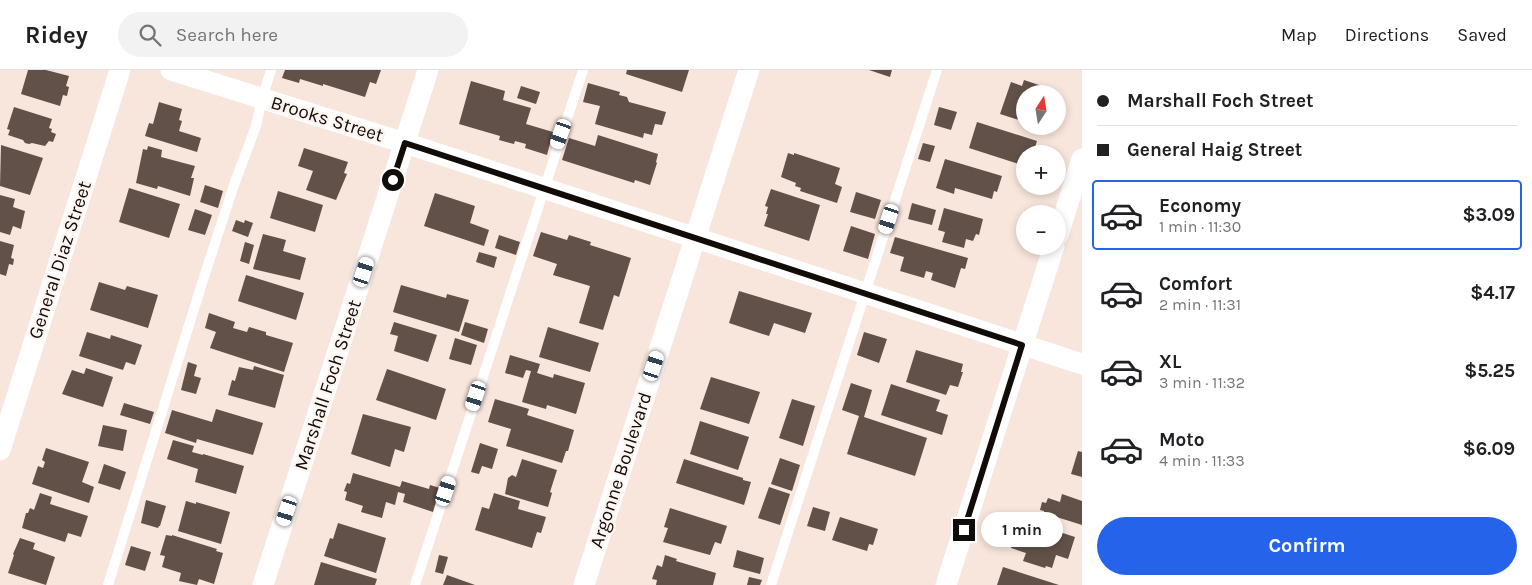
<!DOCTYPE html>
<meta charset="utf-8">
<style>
:root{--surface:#fff;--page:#f2f2f2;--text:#202124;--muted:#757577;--line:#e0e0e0;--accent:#2563eb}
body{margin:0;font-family:Karla,sans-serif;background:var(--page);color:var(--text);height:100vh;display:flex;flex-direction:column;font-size:19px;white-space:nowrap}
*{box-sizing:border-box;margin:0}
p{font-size:16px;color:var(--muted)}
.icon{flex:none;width:28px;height:28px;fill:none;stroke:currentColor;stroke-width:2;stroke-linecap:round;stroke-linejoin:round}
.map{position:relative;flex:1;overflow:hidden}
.details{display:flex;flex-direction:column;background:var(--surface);width:450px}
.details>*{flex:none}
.top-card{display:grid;align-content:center;height:110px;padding:0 15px;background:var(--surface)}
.needle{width:32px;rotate:12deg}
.buttons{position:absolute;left:1016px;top:15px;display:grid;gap:10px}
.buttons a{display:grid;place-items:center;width:50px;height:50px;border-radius:50%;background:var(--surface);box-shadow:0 2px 8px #0003;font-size:25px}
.end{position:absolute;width:22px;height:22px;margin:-11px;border:6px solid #120c09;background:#fff;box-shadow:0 0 0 2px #fff}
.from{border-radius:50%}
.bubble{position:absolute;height:35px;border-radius:18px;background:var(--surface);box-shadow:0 2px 8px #0003;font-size:16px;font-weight:700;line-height:35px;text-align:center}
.car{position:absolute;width:15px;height:30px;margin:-15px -8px;border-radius:6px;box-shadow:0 0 4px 1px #0007;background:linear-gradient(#fff 24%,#345 0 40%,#fff 0 76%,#345 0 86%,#fff 0)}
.top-card b{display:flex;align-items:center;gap:18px;height:48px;font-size:19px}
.top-card b+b{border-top:1px solid var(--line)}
.top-card i{width:12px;height:12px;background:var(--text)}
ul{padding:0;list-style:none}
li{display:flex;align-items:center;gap:15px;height:70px;margin:0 10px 8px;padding:0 5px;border:2px solid transparent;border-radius:5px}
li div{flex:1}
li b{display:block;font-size:19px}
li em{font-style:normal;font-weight:700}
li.selected{border-color:var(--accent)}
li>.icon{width:45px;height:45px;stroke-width:1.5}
.button{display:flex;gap:10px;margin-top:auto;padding:10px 15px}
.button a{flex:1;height:58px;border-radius:30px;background:var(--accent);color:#fff;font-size:20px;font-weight:700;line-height:58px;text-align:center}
header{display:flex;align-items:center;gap:30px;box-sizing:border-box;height:70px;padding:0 25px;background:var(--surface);border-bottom:1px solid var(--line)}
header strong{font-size:24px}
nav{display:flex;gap:28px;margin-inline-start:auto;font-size:18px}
.search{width:350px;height:45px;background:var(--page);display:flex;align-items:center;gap:12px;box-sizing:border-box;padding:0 18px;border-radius:28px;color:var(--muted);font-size:19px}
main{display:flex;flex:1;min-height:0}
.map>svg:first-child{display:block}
</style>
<header>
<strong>Ridey</strong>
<div class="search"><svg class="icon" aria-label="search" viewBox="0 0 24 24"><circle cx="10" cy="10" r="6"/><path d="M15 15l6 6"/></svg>Search here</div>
<nav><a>Map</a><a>Directions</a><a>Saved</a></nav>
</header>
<main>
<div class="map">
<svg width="1082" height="515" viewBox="0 0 1082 515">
<rect width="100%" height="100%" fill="#f8e5db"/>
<path fill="#615149" d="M28,0H46L69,6L66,16L69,17L67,26L63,25L60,36L21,24Z
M285,0H381L376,14L370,12L365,27L323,14V16L300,9L299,13L282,8Z
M627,0H689L682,22L626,4Z
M869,0H892L890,7Z
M1024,10L1048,18L1046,24H1025V52L1000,44L1011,12L1022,16Z
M471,11L505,21L503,30L531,38L526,54L553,62L547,85L525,78L526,74L515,71L514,74L499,70L500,66L459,54Z
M588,13L620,22L619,25L627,27L629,32L666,42L662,55L655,54L652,65L644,63L643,68L595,54L600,36L583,32Z
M521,16L540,22L536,34L517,28Z
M159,32L182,39L179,50L182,51L179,61L201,68L197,82L145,66L149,53L153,54Z
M14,37L52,49L49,58L52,59L51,62L56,64L53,72L49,71L45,76L32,73L29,74L25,73L23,70L8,65L10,60L7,59Z
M939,37L957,42L951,60L934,55Z
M977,52L1037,71L1033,84H1025V96L969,78Z
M598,65L658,84L656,92L657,93L650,115L635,110L634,113L562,90L569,68L595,76Z
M923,73L935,76L930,92L918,89Z
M1,75L43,88L30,125L0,116Z
M148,76L162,80L161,87L195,96L191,108H194L190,126L158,116L157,119L136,113L143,79L147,80Z
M304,78L348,92L344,103L347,104L336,130L306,120L313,101L298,96Z
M788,83L794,85V83L840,98L835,114L842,117L837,133L800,121L801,118L795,116L796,113L781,107Z
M945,89L1002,106L997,122L994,121L992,129L955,118L954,124L936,118Z
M205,115L223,121L218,138L200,132Z
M129,118L180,134L169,168L119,152Z
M771,119L820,135L809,171L764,156L768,144H766L768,137L765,136Z
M278,121L323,135L315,162L270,148Z
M856,122L881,130L875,149L850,142Z
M435,123L475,136L470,153L489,160L484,176L424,156Z
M0,125L15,129L13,137L25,141L21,159L13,156L10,165L0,162Z
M912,133L936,140L932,155L908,149Z
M944,138L983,149L979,165L976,164L973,171L966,169L964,178L942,172L945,162L938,160Z
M195,139L212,145L205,165L188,160Z
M236,150L244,153L245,150L253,153L248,167L232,161Z
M851,156L875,164L868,189L843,181Z
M541,162L567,170L569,165L591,172L590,175L631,188L619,227L614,225L603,260L579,253L590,216L553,205L557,194L533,186Z
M263,164L286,170L283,181L306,188L300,210L253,199Z
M499,165L520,172L516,185L495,178Z
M895,167L968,188L965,199L961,198L955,218L931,210L933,203L926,201L924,208L900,201L904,187L890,183Z
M0,171L14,175L11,188L14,189L13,195L9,194L6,206L0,204Z
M245,172L254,175L249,194L240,191Z
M479,182L497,187L494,198L476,192Z
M246,205L304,223L296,250L238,231Z
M99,212L125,220L127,216L158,225L148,258L90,240Z
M401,215L446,228L447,224L469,230L459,262L393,242Z
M739,221L812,243L805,263L774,253L769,266L729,253Z
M209,243L235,252L233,258L247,262L249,257L266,262V265L293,273L284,302L210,278L216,262L205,258Z
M394,252L437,265L428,292L394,281L398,266L390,264Z
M465,252L488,259L484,273L461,265Z
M548,257L599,273L590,302L539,287Z
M87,262L110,269L111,265L142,275L135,295L126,292L123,300L79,286Z
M864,262L887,269L879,293L857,285Z
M455,268L477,275L471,295L449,289Z
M916,280L963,294L961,302H963L958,317L950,315L946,325L906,312Z
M510,285L540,294L537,303L553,308L554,304L585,313L576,344L547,335L546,339L522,332L531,301L526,300L523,308L505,303Z
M188,292L197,295L194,306L201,308L196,324L181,320Z
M254,296L284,305L275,338L228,325L232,310L235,311L239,297L253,300Z
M86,298L113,307L103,337L62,324L72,300L84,304Z
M387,299L446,319L436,350L376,330Z
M711,307L760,322L749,354L700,339Z
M851,313L872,320L864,347L927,368L915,406L847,384L859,346L842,340Z
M891,314L940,330L936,341L948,345L942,365L881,345Z
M495,329L529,339L527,345L574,360L568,381H566L562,393L506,376L511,359L488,352Z
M792,329L815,336L803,376L779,368Z
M124,333L154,342L150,354L120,345Z
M216,339L263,353L253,385L197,369L196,373L165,363L172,340L212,352Z
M363,344L411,357L404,382L395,379L390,397L351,384Z
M700,351L749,367L738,400L690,384Z
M103,355L127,360L123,381L98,376Z
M173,370L194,376L192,382L203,385V384L244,396L236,424L195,412L198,399L167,389Z
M480,373L498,379L492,399L482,396L479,404L471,402Z
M46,378L89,392L82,412L94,417L89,433L32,414L38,396L43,398L45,392L42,390Z
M1078,381L1082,382V407L1071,404Z
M780,388L800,395L792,421L771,414Z
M522,389L557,400L550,422L552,423L548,437L505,424L508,408L512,405L516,407Z
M684,389L743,408V410L751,412L744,435L676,413Z
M104,394L126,402L120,420L98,413Z
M353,403L400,417L402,411L429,419L430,415L440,418L433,442L403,432L405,424L398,422L395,435L386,432L382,448L361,442L363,436L345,430L347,422L344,421L347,413L350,414Z
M769,417L790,424L780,455L758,448Z
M40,423L52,427L50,434L88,446L81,467L68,463L65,472L22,458L26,443H28L30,438L34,440Z
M494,423L520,431L518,439L546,447L541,463L537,462L532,478L475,460L482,437L489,439Z
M1062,424L1082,431V455L1044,443V441L1040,440L1042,432L1046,433L1048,428L1060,432Z
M146,430L166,436L160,456H159L158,458L141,453Z
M186,431L196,434V432L230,442L221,474L178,461Z
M813,437L830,442L825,461L807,456Z
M670,438L727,456L721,474L715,472L710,485L663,472L668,458L664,457Z
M840,447L878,459L873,475L869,474L867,481L832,470Z
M1020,449L1075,467L1068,489L1056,485L1052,498L1046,496L1045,498L1023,491L1026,483L1011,478Z
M338,453L386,468L376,503L324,486L330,468L333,469Z
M166,465L172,466V465L217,479L216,481L223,483L214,514L199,509L197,515L179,511L181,503L162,497L165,486L160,485Z
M20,468L35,473L33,479L55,487L46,515L8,503L14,485L13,484Z
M131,476L151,482L145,501L125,495Z
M737,480L764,488L760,504L733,497Z
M439,485L448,487L443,504L435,502Z
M665,485L677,489L676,491L716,503L713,515H656L657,510L652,509L657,495L662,497Z
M321,492L377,509L375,515H314Z
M1003,497L1059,515H997Z
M447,505L475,515H443Z
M749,507L762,510L760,515H747Z"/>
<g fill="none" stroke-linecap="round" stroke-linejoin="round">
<path stroke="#fff" stroke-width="10" d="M108,515L203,210L234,115L256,56L262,29L271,0
M415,515L583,0
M771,515L937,0"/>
<path stroke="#fff" stroke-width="21" d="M171,0L405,73L1082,294
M1058,165L1082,89
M0,380L120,0
M263,515L428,0
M584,515L749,0
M946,515L1054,176"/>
</g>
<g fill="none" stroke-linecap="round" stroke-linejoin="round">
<path stroke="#120c09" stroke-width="6" d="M393,110L405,73L1022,275L964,460"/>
</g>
<g text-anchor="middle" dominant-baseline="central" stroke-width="5" stroke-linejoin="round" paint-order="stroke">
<g font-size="19" fill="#120c09" stroke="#fdf5f1">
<text transform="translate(327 49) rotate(17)">Brooks Street</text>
<text transform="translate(60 190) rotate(-72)">General Diaz Street</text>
<text transform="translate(328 315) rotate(-72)">Marshall Foch Street</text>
<text transform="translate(621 400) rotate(-72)">Argonne Boulevard</text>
</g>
</g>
</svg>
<div class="buttons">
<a><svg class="needle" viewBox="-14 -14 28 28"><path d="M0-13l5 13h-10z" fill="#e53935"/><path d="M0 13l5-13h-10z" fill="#757577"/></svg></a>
<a>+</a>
<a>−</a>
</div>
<i class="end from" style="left:393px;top:110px"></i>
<i class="end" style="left:964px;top:460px"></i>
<div class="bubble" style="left:981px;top:442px;width:82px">1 min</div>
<i class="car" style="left:561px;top:64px;rotate:199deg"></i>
<i class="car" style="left:889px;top:149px;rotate:198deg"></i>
<i class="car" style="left:364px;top:202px;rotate:18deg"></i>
<i class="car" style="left:654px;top:296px;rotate:18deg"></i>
<i class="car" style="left:476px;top:326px;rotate:198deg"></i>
<i class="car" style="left:446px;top:421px;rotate:18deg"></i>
<i class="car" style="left:287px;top:441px;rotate:198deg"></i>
</div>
<section class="details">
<div class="top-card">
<b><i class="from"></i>Marshall Foch Street</b>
<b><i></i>General Haig Street</b>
</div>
<ul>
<li class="selected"><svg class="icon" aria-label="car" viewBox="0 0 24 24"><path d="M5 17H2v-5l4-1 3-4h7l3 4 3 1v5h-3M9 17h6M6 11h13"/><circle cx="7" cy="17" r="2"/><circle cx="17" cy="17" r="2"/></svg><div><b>Economy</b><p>1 min · 11:30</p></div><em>$3.09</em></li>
<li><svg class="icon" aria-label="car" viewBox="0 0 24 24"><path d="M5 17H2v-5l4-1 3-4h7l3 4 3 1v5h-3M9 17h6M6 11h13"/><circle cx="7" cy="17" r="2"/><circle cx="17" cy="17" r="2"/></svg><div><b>Comfort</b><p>2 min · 11:31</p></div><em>$4.17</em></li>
<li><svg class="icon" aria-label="car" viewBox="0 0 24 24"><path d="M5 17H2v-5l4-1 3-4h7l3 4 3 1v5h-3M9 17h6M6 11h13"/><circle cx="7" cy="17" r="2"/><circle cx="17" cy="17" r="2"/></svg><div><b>XL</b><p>3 min · 11:32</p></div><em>$5.25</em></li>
<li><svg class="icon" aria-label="car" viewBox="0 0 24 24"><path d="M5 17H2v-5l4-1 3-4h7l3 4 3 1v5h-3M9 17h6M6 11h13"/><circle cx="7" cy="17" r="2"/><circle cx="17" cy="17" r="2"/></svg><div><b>Moto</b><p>4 min · 11:33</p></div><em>$6.09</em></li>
</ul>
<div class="button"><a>Confirm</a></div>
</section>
</main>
